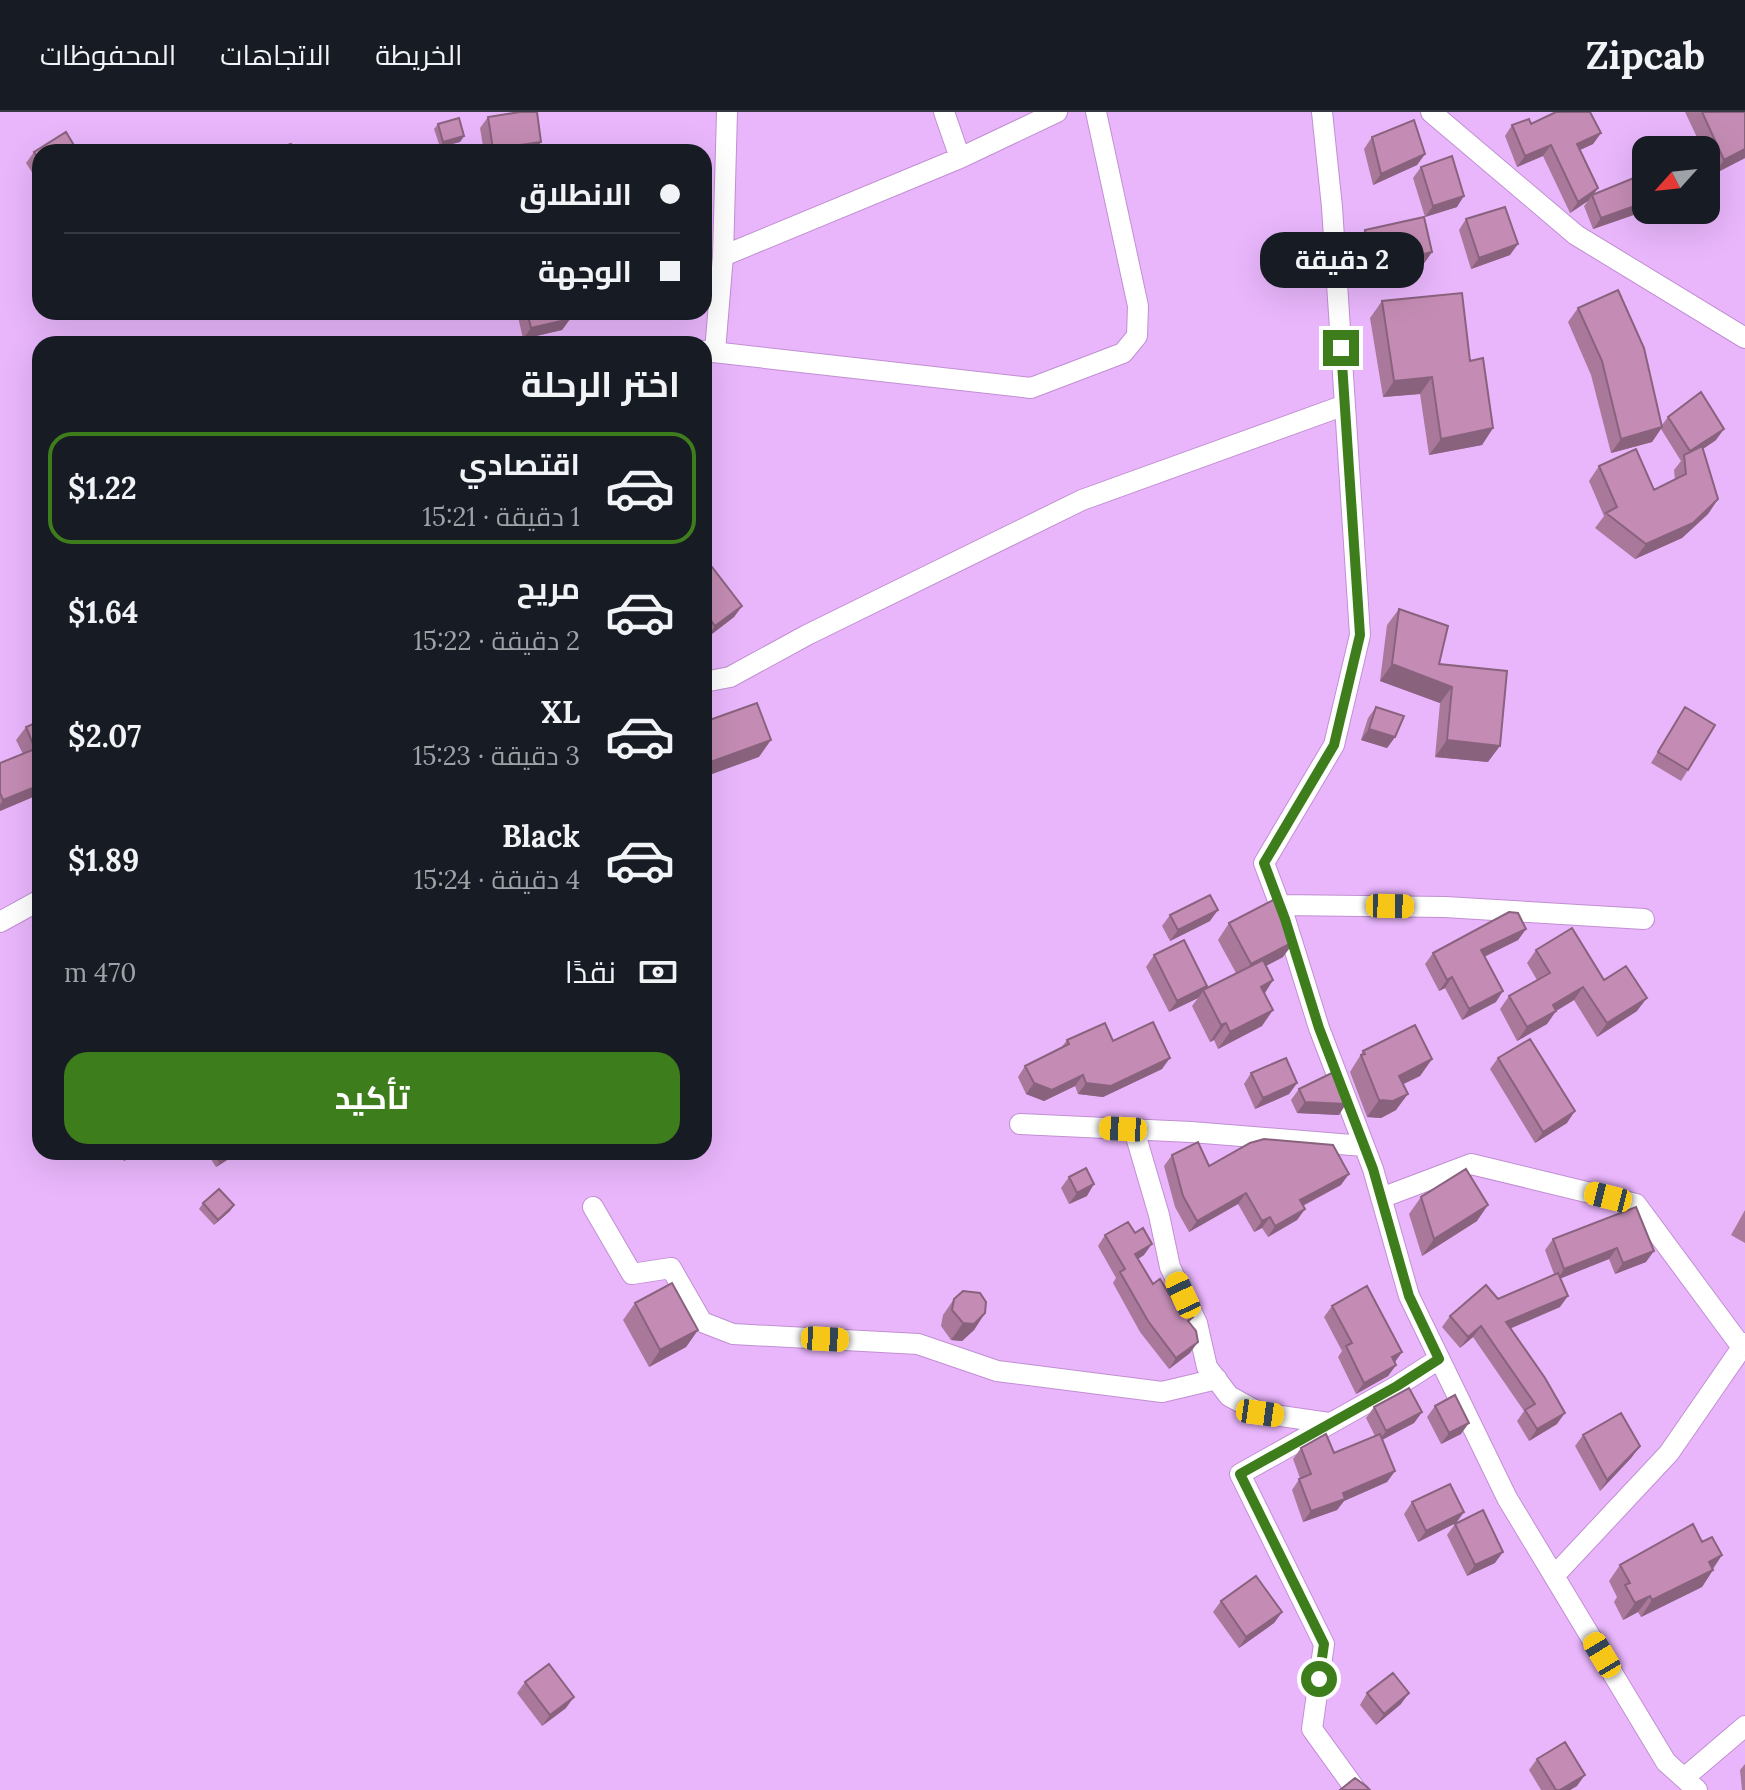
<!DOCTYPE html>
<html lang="ar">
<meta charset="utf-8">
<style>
:root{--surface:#171b24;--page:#242831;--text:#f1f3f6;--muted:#9ea1a6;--line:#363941;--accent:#3e7d1b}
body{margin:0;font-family:Lora,Cairo,serif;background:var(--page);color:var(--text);direction:rtl;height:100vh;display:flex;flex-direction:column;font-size:30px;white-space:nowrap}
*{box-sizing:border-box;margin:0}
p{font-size:26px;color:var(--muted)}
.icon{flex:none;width:44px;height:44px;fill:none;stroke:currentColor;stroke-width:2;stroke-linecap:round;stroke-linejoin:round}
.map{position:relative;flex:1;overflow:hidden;direction:ltr}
.drawer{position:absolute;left:32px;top:224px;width:680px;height:824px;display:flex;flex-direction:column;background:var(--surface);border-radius:24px;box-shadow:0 8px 32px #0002;direction:rtl}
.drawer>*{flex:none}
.top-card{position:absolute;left:32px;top:32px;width:680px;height:176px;border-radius:24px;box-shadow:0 8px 32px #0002;direction:rtl;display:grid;align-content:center;height:176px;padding:0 32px;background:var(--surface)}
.needle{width:52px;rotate:243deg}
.buttons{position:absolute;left:1632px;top:24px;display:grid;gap:16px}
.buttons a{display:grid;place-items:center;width:88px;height:88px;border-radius:16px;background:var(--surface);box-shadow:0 8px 32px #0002;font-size:40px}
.end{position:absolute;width:36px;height:36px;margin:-18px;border:10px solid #3e7d1b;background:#fff;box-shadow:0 0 0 4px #fff}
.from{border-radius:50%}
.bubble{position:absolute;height:56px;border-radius:24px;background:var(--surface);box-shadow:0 8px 32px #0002;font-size:26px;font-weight:700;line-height:56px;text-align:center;direction:rtl}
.car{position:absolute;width:24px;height:48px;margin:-24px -12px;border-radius:10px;box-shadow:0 0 6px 2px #0007;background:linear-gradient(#f5c518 24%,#345 0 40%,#f5c518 0 76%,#345 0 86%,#f5c518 0)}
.top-card b{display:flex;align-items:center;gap:28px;height:76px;font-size:30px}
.top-card b+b{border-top:2px solid var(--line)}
.top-card i{width:20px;height:20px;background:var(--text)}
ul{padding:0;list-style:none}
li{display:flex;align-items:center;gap:24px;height:112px;margin:0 16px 12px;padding:0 16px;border:4px solid transparent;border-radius:24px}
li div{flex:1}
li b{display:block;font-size:30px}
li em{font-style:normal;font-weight:700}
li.current{border-color:var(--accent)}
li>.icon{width:72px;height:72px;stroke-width:1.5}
h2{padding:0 32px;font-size:36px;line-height:96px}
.pay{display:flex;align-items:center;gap:20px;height:88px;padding:0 32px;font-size:30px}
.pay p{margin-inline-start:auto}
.button{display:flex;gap:16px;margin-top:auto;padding:16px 32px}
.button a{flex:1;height:92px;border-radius:24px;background:var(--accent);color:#fff;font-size:32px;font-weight:700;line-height:92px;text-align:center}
header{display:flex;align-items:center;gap:48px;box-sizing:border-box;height:112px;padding:0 40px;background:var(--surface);border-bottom:2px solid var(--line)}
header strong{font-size:38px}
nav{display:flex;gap:44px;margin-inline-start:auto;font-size:28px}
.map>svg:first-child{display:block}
</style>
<header>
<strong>Zipcab</strong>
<nav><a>الخريطة</a><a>الاتجاهات</a><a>المحفوظات</a></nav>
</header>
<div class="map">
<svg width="1745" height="1678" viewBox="0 0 1745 1678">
<rect width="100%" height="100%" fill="#e9b6fc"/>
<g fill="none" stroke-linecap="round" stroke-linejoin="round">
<defs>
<path id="minor" d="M944,0L960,46
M1322,0L1332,95L1360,523L1334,633L1264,751L1285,807L1319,916L1373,1057L1409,1184L1507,1386L1666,1650L1697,1678
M1431,0L1576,123L1745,226
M723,144L960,46L1057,0
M704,239L1031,276L1123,241L1137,224L1138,194L1096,0
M715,239L723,144L727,0
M704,570L730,565L807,523L1082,388L1345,293
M1280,793L1445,795L1644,807
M0,810L40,788
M1020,1012L1191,1020L1364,1034
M1134,1018L1159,1103L1170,1155L1197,1211L1207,1255L1229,1284L1260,1301L1329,1311
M1381,1086L1471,1052L1636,1092L1741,1234
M593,1095L632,1162L671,1156L702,1210L733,1222L918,1232L997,1259L1162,1280L1217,1267
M1554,1464L1669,1341L1745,1231
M1684,1666L1745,1614
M1356,1678L1312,1617L1324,1532L1240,1362L1397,1274L1439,1247"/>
</defs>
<use href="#minor" stroke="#c18fd2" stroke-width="22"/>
<use href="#minor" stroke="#fff" stroke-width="20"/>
</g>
<path fill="#a9789b" d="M1685,0H1745V46L1714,62L1706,45V38H1703Z
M488,5L541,30L534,40H484L480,16Z
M438,12L464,24L460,30L440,35L434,17Z
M1531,12L1601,21L1593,32L1580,38L1598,76L1594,82L1648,98L1593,117L1584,94L1588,89L1570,101L1543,44L1517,55L1505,24L1512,13Z
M1372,25L1425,42L1417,53L1373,73L1364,37Z
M34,40H40V73L26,51Z
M1421,55L1457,95L1425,105L1413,66Z
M1466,107L1510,143L1471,157L1459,118Z
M1365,118L1432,140L1420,157L1361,172L1353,135Z
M1382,189L1470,249L1493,316L1482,333L1429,343L1420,282L1383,285L1370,206Z
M1578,196L1662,313L1668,305L1716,328L1703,337L1718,387L1708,402L1682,426L1635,447L1595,416L1604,404L1589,369L1599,354L1654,378L1675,368L1674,358L1681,349L1661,317L1652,330L1611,341L1591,263L1568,210Z
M517,200H568L570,207L562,218L523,227Z
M704,446L742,494L734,505L708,525L704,521Z
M1399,497L1439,552L1507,559L1488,650L1435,645L1440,591L1380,569L1387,513Z
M1376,595L1395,625L1387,636L1361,628L1368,606Z
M1685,595L1688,658L1681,669L1651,651Z
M40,609V682L0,699V651L23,642L16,628L26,615Z
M1170,803L1210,809L1170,829L1162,814Z
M1229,811L1283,845L1266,854L1273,868L1265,881L1262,914L1218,937L1214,928L1210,930L1192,894L1198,886L1169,900L1146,855L1154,843L1207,874L1205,877L1236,861L1218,828Z
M1526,817L1518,828L1485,844L1496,890L1462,908L1445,876L1439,879L1425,852L1433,841Z
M1536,838L1604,868L1637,899L1597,925L1574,888L1556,899L1547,912L1517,929L1500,897L1509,884L1537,868L1527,851Z
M1067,928L1113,929L1162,957L1103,985L1078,982L1075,974L1044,989L1026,982L1018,965L1025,954L1061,936Z
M1363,939L1432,947L1420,964L1403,972L1396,998L1381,1006L1367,1005L1350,960Z
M1498,946L1567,1011L1535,1031L1490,957Z
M1251,961L1297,971L1289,982L1255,997L1244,972Z
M1299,977L1339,1003L1297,1001L1291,988Z
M119,1040H139L124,1049Z
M208,1040H235L232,1045L216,1055L207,1041Z
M1172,1043L1209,1054L1341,1073L1303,1094L1305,1097L1297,1108L1268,1125L1262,1116L1254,1120L1238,1092L1189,1120L1175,1095L1164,1054Z
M1069,1065L1087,1084L1069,1092L1061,1076Z
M1421,1085L1477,1109L1422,1144L1409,1102Z
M203,1091L234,1093L230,1099L214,1113L199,1097Z
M1636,1095L1646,1150L1615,1162L1609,1147L1560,1166V1195L1510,1216L1557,1312L1529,1329L1517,1309L1524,1299L1473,1225L1460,1236L1442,1215L1450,1204L1498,1187L1554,1162L1545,1138L1553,1127Z
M1745,1098V1131L1731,1123Z
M1105,1123L1144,1143L1138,1147L1153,1172L1193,1205L1189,1210L1190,1241L1169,1257L1140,1220L1113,1171L1116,1166L1098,1134Z
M954,1187L985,1201L974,1218L962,1229L951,1228L941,1214L943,1203Z
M635,1191L698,1218L686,1235L649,1255L623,1208Z
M1332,1194L1402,1240L1395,1250L1396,1253L1388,1264L1356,1282L1338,1245L1342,1239L1324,1205Z
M1435,1294L1461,1322L1441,1332L1427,1305Z
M1374,1295L1422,1300L1414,1311L1382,1328L1395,1359L1387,1370L1344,1389L1337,1398L1303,1410L1292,1378L1300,1366L1293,1347L1301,1336L1334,1341L1375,1324L1366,1306Z
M1583,1323L1632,1345L1600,1379L1575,1334Z
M1412,1390L1464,1400L1456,1411L1418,1430L1404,1402Z
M1455,1412L1495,1451L1467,1464L1447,1423Z
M1702,1430L1722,1443L1702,1475L1641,1505L1638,1500L1623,1508L1614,1490L1617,1485L1609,1469L1620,1453Z
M1221,1489L1282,1500L1274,1511L1239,1536L1213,1500Z
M525,1570L566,1596L542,1614L517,1581Z
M1367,1581L1401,1592L1376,1613L1360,1593Z
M1537,1647L1577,1674L1570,1678H1541L1529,1658Z
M1745,1652V1678H1742L1740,1658Z"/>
<path fill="#89627e" d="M1601,21L1593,32L1569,43L1577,32Z
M464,24L460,30L440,35L443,30Z
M541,30L534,40H491L493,37Z
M1551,33L1543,44L1517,55L1525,44Z
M1745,37V46L1714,62L1724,48Z
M1425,42L1417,53L1373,73L1381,62Z
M1598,76L1588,89L1570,101L1578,90Z
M1464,84L1457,95L1425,105L1433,94Z
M1646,90V98H1648L1593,117L1601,106Z
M1518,132L1510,143L1471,157L1479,146Z
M1432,140L1420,157L1361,172L1372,155Z
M570,207L562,218L523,227L531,216Z
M1432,265L1420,282L1383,285L1394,269Z
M1662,315L1652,330L1611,341L1621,327Z
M1493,316L1482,333L1429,343L1441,327Z
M1724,317L1716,328L1685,349V347L1690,339Z
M1718,387L1708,402L1682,426L1635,447L1646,432Z
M742,494L734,505L708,525L715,514Z
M1392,552L1452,575L1440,591L1380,569Z
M1369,617L1395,625L1387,636L1361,628Z
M771,628L759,645L704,665L705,652Z
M1447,628L1500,634L1488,650L1435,645Z
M40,673V682L0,699V693L3,688Z
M1218,798L1210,809L1170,829L1178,818Z
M1526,817L1518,828L1474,850L1481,838Z
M1295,829L1283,845L1239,868L1251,852Z
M1452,865L1445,876L1439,879L1447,868Z
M1273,868L1262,885L1261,875Z
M1207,874L1198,886L1169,900L1177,889Z
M1583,875L1574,888L1556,899L1547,912L1517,929L1527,915L1553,893Z
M1503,879L1496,890L1462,908L1469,897Z
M1647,886L1637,899L1597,925L1607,911Z
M1273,898L1262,914L1218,937L1230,920Z
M1226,911L1214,928L1210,930L1221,913Z
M1170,946L1162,957L1103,985L1078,982L1086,971Z
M1432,947L1420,964L1387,980L1399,964Z
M1083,963L1075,974L1044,989L1026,982L1034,971Z
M1297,971L1289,982L1255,997L1263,986Z
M1408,982L1396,998L1381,1006L1367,1005L1379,988Z
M1305,990L1346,992L1339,1003L1297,1001Z
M1575,999L1567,1011L1535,1031L1543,1020Z
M130,1040H139L124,1049Z
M235,1040L232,1045L216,1055L220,1050Z
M1349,1062L1341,1073L1292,1099L1300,1088Z
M1094,1072L1087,1084L1069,1092L1077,1081Z
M1246,1081L1238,1092L1189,1120L1197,1109Z
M234,1093L230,1099L214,1113L218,1108Z
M1488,1093L1477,1109L1422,1144L1434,1127Z
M1305,1097L1297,1108L1268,1125L1275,1114Z
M1270,1105L1262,1116L1254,1120L1262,1109Z
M1152,1132L1144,1143L1128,1153L1135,1142Z
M1617,1136L1609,1147L1557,1168L1564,1157Z
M1654,1139L1646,1150L1615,1162L1623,1151Z
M1568,1184L1560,1195L1498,1222L1506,1210Z
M985,1201L974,1218L962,1229L951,1228L963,1211Z
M1481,1214L1473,1225L1460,1236L1468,1225Z
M698,1218L686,1235L649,1255L660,1238Z
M1198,1230L1190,1241L1169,1257L1176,1246Z
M1402,1240L1394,1251L1392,1245Z
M1396,1253L1388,1264L1356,1282L1364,1271Z
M1422,1300L1414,1311L1378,1330L1386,1319Z
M1565,1301L1557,1312L1529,1329L1537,1317Z
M1469,1311L1461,1322L1441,1332L1449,1321Z
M1640,1334L1632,1345L1600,1379L1607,1368Z
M1395,1359L1387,1370L1344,1389L1337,1398L1303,1410L1311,1399L1343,1381Z
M1464,1400L1456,1411L1418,1430L1426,1419Z
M1503,1440L1495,1451L1467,1464L1475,1453Z
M1722,1443L1710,1460L1713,1458L1702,1475L1641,1505L1652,1488L1709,1450Z
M1650,1484L1638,1500L1623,1508L1635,1491Z
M1282,1500L1274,1511L1239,1536L1246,1525Z
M1409,1581L1401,1592L1376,1613L1384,1602Z
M574,1585L566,1596L542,1614L550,1603Z
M1585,1663L1577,1674L1570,1678H1560Z"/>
<path fill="#c48cb4" stroke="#89627e" stroke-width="2" d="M520,0H537L541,30L493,37L488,5Z
M1556,0H1590L1601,21L1577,32L1598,76L1578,90L1551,33L1525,44L1512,13L1529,7L1531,12Z
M1702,0H1745V37L1724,48Z
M459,6L464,24L443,30L438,12Z
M1414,8L1425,42L1381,62L1372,25Z
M66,20L78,40H40V49L34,40Z
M291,32L294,40H264Z
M1452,44L1464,84L1433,94L1421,55Z
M1646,61V90L1601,106L1592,83Z
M1505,95L1518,132L1479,146L1466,107Z
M1424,105L1432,140L1372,155L1365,118Z
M1618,178L1644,236L1662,315L1621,327L1602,249L1578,196Z
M1462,181L1470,249L1483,246L1493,316L1441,327L1432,265L1394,269L1382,189Z
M527,200H568L570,207L531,216Z
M1701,280L1724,317L1690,339L1668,305Z
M1702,334L1718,387L1693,411L1646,432L1606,401L1617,395L1599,354L1636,337L1654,378L1686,362L1684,343Z
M704,446H705L742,494L715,514L704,499Z
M1399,497L1448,514L1439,552L1507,559L1500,634L1447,628L1452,575L1392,552Z
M757,591L771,628L705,652L704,649V610Z
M1376,595L1404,604L1395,625L1369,617Z
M1685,595L1715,613L1688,658L1658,640Z
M40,609V673L3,688L0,681V651L35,637L26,615Z
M1210,783L1218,798L1178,818L1170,803Z
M1277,786L1289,809L1295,829L1251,852L1229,811Z
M1509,800L1518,801L1526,817L1481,838L1503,879L1469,897L1452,865L1447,868L1433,841Z
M1572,816L1604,868L1626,854L1647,886L1607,911L1583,875L1553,893L1556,899L1527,915L1509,884L1550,861L1536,838Z
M1184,828L1207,874L1177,889L1154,843Z
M1263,848L1273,868L1261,875L1273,898L1230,920L1226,911L1221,913L1203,878Z
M1153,910L1170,946L1111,974L1086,971L1083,963L1052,978L1034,971L1025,954L1069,932L1067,928L1105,911L1113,929Z
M1415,913L1432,947L1399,964L1408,982L1393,989L1379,988L1361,943L1365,942L1363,939Z
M1530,927L1575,999L1543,1020L1498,946Z
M1286,946L1297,971L1263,986L1251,961Z
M1334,960L1346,992L1305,990L1299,977Z
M1264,1027L1333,1033L1349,1062L1300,1088L1305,1097L1275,1114L1270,1105L1262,1109L1246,1081L1197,1109L1183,1084L1172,1043L1198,1030L1209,1054L1250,1031Z
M214,1040H235L220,1050Z
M1086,1056L1094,1072L1077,1081L1069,1065Z
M1466,1057L1488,1093L1434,1127L1421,1085Z
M219,1077L234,1093L218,1108L203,1091Z
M1636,1095L1654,1139L1623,1151L1617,1136L1564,1157L1553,1127Z
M1128,1110L1135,1121L1143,1116L1152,1132L1135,1142L1153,1172L1160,1167L1174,1190L1182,1183L1193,1205L1188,1209L1196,1219L1198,1230L1176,1246L1148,1209L1120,1160L1125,1157L1105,1123Z
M1558,1161L1568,1184L1506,1210L1545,1266L1565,1301L1537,1317L1525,1298L1535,1292L1481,1214L1468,1225L1450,1204L1486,1173L1498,1187Z
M672,1171L698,1218L660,1238L635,1191Z
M1367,1174L1402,1240L1392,1245L1396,1253L1364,1271L1346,1234L1352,1231L1332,1194Z
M963,1179L980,1181L986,1190L985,1201L974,1212L963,1211L952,1198L954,1187Z
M1409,1276L1422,1300L1386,1319L1374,1295Z
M1455,1283L1469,1311L1449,1321L1435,1294Z
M1621,1301L1640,1334L1607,1368L1583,1323Z
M1326,1322L1334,1341L1380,1322L1395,1359L1343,1381L1345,1387L1311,1399L1299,1367L1311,1362L1301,1336Z
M1450,1372L1464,1400L1426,1419L1412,1390Z
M1483,1398L1503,1440L1475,1453L1455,1412Z
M1693,1412L1702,1430L1712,1425L1722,1443L1709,1450L1713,1458L1652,1488L1650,1484L1635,1491L1625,1473L1630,1471L1620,1453Z
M1256,1464L1282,1500L1246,1525L1221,1489Z
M549,1552L574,1585L550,1603L525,1570Z
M1393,1561L1409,1581L1384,1602L1367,1581Z
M1565,1630L1585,1663L1560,1678H1556L1537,1647Z
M1355,1666L1366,1674L1370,1678H1340Z"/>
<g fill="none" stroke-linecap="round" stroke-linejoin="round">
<path stroke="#3e7d1b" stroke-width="10" d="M1319,1567L1324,1532L1240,1362L1397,1274L1439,1247L1409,1184L1373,1057L1319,916L1285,807L1264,751L1334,633L1360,523L1341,236"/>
</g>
</svg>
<div class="buttons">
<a><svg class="needle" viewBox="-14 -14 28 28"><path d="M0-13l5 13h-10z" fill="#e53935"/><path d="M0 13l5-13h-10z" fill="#9ea1a6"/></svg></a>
</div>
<i class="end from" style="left:1319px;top:1567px"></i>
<i class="end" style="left:1341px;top:236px"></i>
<div class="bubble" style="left:1260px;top:120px;width:164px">2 دقيقة</div>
<i class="car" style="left:1390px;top:794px;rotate:91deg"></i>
<i class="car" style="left:1123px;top:1017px;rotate:273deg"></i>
<i class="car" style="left:1608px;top:1085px;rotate:284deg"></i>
<i class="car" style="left:1183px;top:1183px;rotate:335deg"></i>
<i class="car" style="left:825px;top:1227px;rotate:93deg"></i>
<i class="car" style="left:1260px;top:1301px;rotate:98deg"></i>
<i class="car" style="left:1602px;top:1543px;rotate:329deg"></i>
<div class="top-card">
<b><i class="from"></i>الانطلاق</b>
<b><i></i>الوجهة</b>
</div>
<section class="drawer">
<h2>اختر الرحلة</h2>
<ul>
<li class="current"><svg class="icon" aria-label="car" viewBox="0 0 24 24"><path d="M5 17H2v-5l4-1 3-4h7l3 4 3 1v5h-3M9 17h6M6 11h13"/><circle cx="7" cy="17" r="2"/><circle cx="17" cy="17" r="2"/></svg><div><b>اقتصادي</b><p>1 دقيقة · 15:21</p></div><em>$1.22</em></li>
<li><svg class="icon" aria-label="car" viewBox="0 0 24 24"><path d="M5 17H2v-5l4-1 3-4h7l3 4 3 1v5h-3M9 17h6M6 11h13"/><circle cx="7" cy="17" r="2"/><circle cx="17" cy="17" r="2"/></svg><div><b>مريح</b><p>2 دقيقة · 15:22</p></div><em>$1.64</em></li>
<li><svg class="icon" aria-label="car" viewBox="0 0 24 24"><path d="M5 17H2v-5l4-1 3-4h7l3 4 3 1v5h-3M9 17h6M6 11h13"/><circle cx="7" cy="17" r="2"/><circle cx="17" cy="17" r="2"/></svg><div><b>XL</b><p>3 دقيقة · 15:23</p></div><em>$2.07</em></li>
<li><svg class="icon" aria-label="car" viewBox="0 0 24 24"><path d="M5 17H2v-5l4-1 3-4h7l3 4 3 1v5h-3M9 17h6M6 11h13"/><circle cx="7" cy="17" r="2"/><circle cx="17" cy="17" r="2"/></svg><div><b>Black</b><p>4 دقيقة · 15:24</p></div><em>$1.89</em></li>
</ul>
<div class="pay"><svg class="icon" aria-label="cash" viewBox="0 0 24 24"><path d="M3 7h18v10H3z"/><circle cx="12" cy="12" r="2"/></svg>نقدًا<p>470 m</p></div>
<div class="button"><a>تأكيد</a></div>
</section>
</div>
